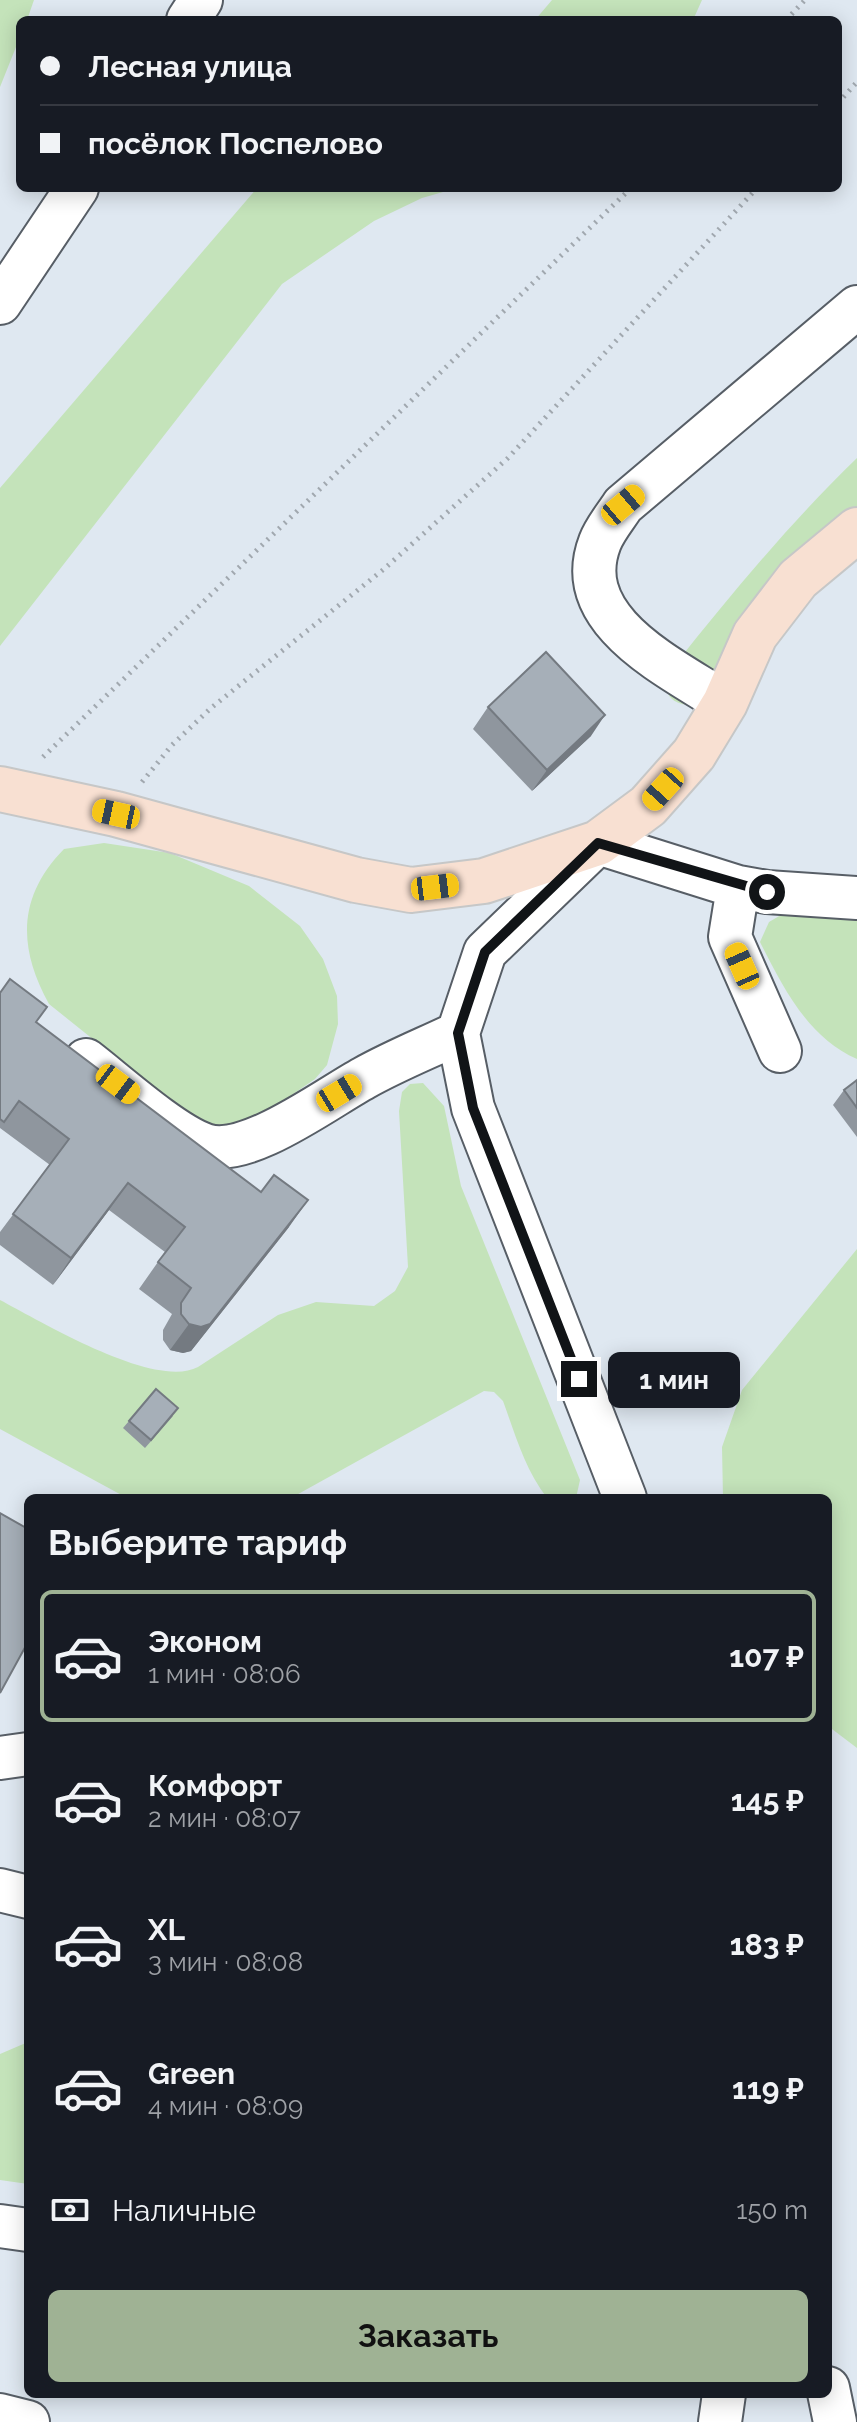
<!DOCTYPE html>
<html lang="ru">
<meta charset="utf-8">
<style>
:root{--surface:#171b24;--page:#242831;--text:#f1f3f6;--muted:#9ea1a6;--line:#363941;--accent:#9fb294}
body{margin:0;font-family:Raleway,sans-serif;background:var(--page);color:var(--text);height:100vh;display:flex;flex-direction:column;font-size:30px;white-space:nowrap}
*{box-sizing:border-box;margin:0}
p{font-size:26px;color:var(--muted)}
.icon{flex:none;width:44px;height:44px;fill:none;stroke:currentColor;stroke-width:2;stroke-linecap:round;stroke-linejoin:round}
.map{position:relative;flex:1;overflow:hidden}
.details{position:absolute;left:24px;top:1494px;width:808px;height:904px;display:flex;flex-direction:column;background:var(--surface);border-radius:12px;box-shadow:0 4px 20px #0003}
.details>*{flex:none}
.hud{position:absolute;left:16px;top:16px;width:826px;height:176px;border-radius:12px;box-shadow:0 4px 20px #0003;display:grid;align-content:center;height:176px;padding:0 24px;background:var(--surface)}
.end{position:absolute;width:36px;height:36px;margin:-18px;border:10px solid #111417;background:#fff;box-shadow:0 0 0 4px #fff}
.from{border-radius:50%}
.bubble{position:absolute;height:56px;border-radius:12px;background:var(--surface);box-shadow:0 4px 20px #0003;font-size:26px;font-weight:700;line-height:56px;text-align:center}
.car{position:absolute;width:24px;height:48px;margin:-24px -12px;border-radius:10px;box-shadow:0 0 6px 2px #0007;background:linear-gradient(#f5c518 24%,#345 0 40%,#f5c518 0 76%,#345 0 86%,#f5c518 0)}
.hud b{display:flex;align-items:center;gap:28px;height:76px;font-size:30px}
.hud b+b{border-top:2px solid var(--line)}
.hud i{width:20px;height:20px;background:var(--text)}
ul{padding:0;list-style:none}
li{display:flex;align-items:center;gap:24px;height:132px;margin:0 16px 12px;padding:0 8px;border:4px solid transparent;border-radius:12px}
li div{flex:1}
li b{display:block;font-size:30px}
li em{font-style:normal;font-weight:700}
li.active{border-color:var(--accent)}
li>.icon{width:72px;height:72px;stroke-width:1.5}
h2{padding:0 24px;font-size:36px;line-height:96px}
.pay{display:flex;align-items:center;gap:20px;height:88px;padding:0 24px;font-size:30px}
.pay p{margin-inline-start:auto}
.cta{display:flex;gap:16px;margin-top:auto;padding:16px 24px}
.cta a{flex:1;height:92px;border-radius:12px;background:var(--accent);color:#111;font-size:32px;font-weight:700;line-height:92px;text-align:center}
.map>svg:first-child{display:block}
</style>
<div class="map">
<svg width="857" height="2422" viewBox="0 0 857 2422">
<rect width="100%" height="100%" fill="#dfe8f1"/>
<path fill="#c4e3ba" d="M0,0H34L27,20H20V37L0,87Z
M552,0H702L693,20H535Z
M257,188H457L422,198L374,221L282,284L0,646V488Z
M857,458V515L698,695L687,705C662,701 664,684 674,666C732,593 790,523 857,458Z
M104,843L170,853L249,886L300,926L323,959L337,996L338,1024L327,1065L315,1079L254,1121L230,1130L195,1121L49,1004C18,948 17,897 64,849Z
M781,915L857,920V1059C808,1038 783,987 760,942L769,922Z
M423,1083L444,1106L461,1186L580,1480L576,1498H547C525,1470 515,1434 503,1401L494,1392L484,1391L291,1498H127L0,1429V1300C42,1322 155,1390 198,1367L278,1315L316,1302L374,1306L395,1291L408,1267L399,1111L402,1092L410,1084Z
M857,1249V1748L828,1726V1498H723L722,1447L742,1390Z
M28,2042V2184L0,2180V2054Z"/>
<g fill="none" stroke-linecap="round" stroke-linejoin="round">
<defs>
<path id="minor" d="M188,20L201,0
M0,303L77,188
M725,703C673,668 569,622 600,542C605,529 616,516 623,505L857,307
M738,887L730,937L780,1051
M86,1060C116,1083 171,1133 205,1145C247,1159 327,1098 364,1078C394,1061 427,1048 458,1033
M625,1498L473,1108L458,1033L485,952L598,843L738,887L767,892L857,898
M0,1758L28,1754
M0,1890L28,1897
M0,2226L28,2230
M828,2388L835,2422
M0,2415L28,2422
M720,2422L724,2394"/>
<path id="major" d="M0,789L116,814L356,880L411,890L484,881L598,843L648,806L694,754L725,703L755,635L798,579L857,530"/>
</defs>
<use href="#minor" stroke="#575e66" stroke-width="46"/>
<use href="#major" stroke="#c6c7c7" stroke-width="48"/>
<path stroke="#a1a8af" stroke-width="5" stroke-dasharray="2 6" stroke-linecap="butt" d="M786,20L805,0
M838,103L857,82
M43,757L631,188
M142,782L172,745L211,708L384,569L508,458L757,188"/>
<use href="#minor" stroke="#fff" stroke-width="42"/>
<use href="#major" stroke="#f8e0d2" stroke-width="44"/>
</g>
<path fill="#8f969e" d="M488,707L591,736L532,791L473,729Z
M0,993L47,1007L36,1022L289,1227L191,1351L183,1353L170,1350L163,1340V1330L172,1314L139,1289L165,1252L109,1210L53,1285L0,1245V1232L50,1165L0,1128Z
M857,1080V1137L833,1105L844,1090Z
M173,1416L145,1448L123,1428L129,1421Z"/>
<path fill="#747a81" d="M605,715L591,736L532,791L547,770Z
M128,1183L109,1210L53,1285L71,1258Z
M308,1200L289,1227L191,1351L183,1353L170,1350L189,1324Z"/>
<path fill="#a6afb8" stroke="#747a81" stroke-width="2" d="M546,652L605,715L547,770L488,707Z
M10,979L47,1007L36,1022L261,1192L274,1175L308,1200L210,1324L201,1327L189,1324L181,1314V1303L191,1288L158,1262L185,1227L128,1183L71,1258L13,1214L69,1139L19,1101L4,1122L0,1119V993Z
M857,1080V1108L844,1090Z
M156,1389L178,1408L151,1440L129,1421Z
M0,1513L28,1529V1642L0,1693Z"/>
<g fill="none" stroke-linecap="round" stroke-linejoin="round">
<path stroke="#111417" stroke-width="10" d="M579,1379L473,1108L458,1033L485,952L598,843L767,892"/>
</g>
</svg>
<i class="end from" style="left:767px;top:892px"></i>
<i class="end" style="left:579px;top:1379px"></i>
<div class="bubble" style="left:608px;top:1352px;width:132px">1 мин</div>
<i class="car" style="left:623px;top:505px;rotate:50deg"></i>
<i class="car" style="left:663px;top:789px;rotate:222deg"></i>
<i class="car" style="left:116px;top:814px;rotate:282deg"></i>
<i class="car" style="left:435px;top:887px;rotate:83deg"></i>
<i class="car" style="left:742px;top:966px;rotate:336deg"></i>
<i class="car" style="left:118px;top:1084px;rotate:127deg"></i>
<i class="car" style="left:339px;top:1093px;rotate:59deg"></i>
<div class="hud">
<b><i class="from"></i>Лесная улица</b>
<b><i></i>посёлок Поспелово</b>
</div>
<section class="details">
<h2>Выберите тариф</h2>
<ul>
<li class="active"><svg class="icon" aria-label="car" viewBox="0 0 24 24"><path d="M5 17H2v-5l4-1 3-4h7l3 4 3 1v5h-3M9 17h6M6 11h13"/><circle cx="7" cy="17" r="2"/><circle cx="17" cy="17" r="2"/></svg><div><b>Эконом</b><p>1 мин · 08:06</p></div><em>107 ₽</em></li>
<li><svg class="icon" aria-label="car" viewBox="0 0 24 24"><path d="M5 17H2v-5l4-1 3-4h7l3 4 3 1v5h-3M9 17h6M6 11h13"/><circle cx="7" cy="17" r="2"/><circle cx="17" cy="17" r="2"/></svg><div><b>Комфорт</b><p>2 мин · 08:07</p></div><em>145 ₽</em></li>
<li><svg class="icon" aria-label="car" viewBox="0 0 24 24"><path d="M5 17H2v-5l4-1 3-4h7l3 4 3 1v5h-3M9 17h6M6 11h13"/><circle cx="7" cy="17" r="2"/><circle cx="17" cy="17" r="2"/></svg><div><b>XL</b><p>3 мин · 08:08</p></div><em>183 ₽</em></li>
<li><svg class="icon" aria-label="car" viewBox="0 0 24 24"><path d="M5 17H2v-5l4-1 3-4h7l3 4 3 1v5h-3M9 17h6M6 11h13"/><circle cx="7" cy="17" r="2"/><circle cx="17" cy="17" r="2"/></svg><div><b>Green</b><p>4 мин · 08:09</p></div><em>119 ₽</em></li>
</ul>
<div class="pay"><svg class="icon" aria-label="cash" viewBox="0 0 24 24"><path d="M3 7h18v10H3z"/><circle cx="12" cy="12" r="2"/></svg>Наличные<p>150 m</p></div>
<div class="cta"><a>Заказать</a></div>
</section>
</div>
